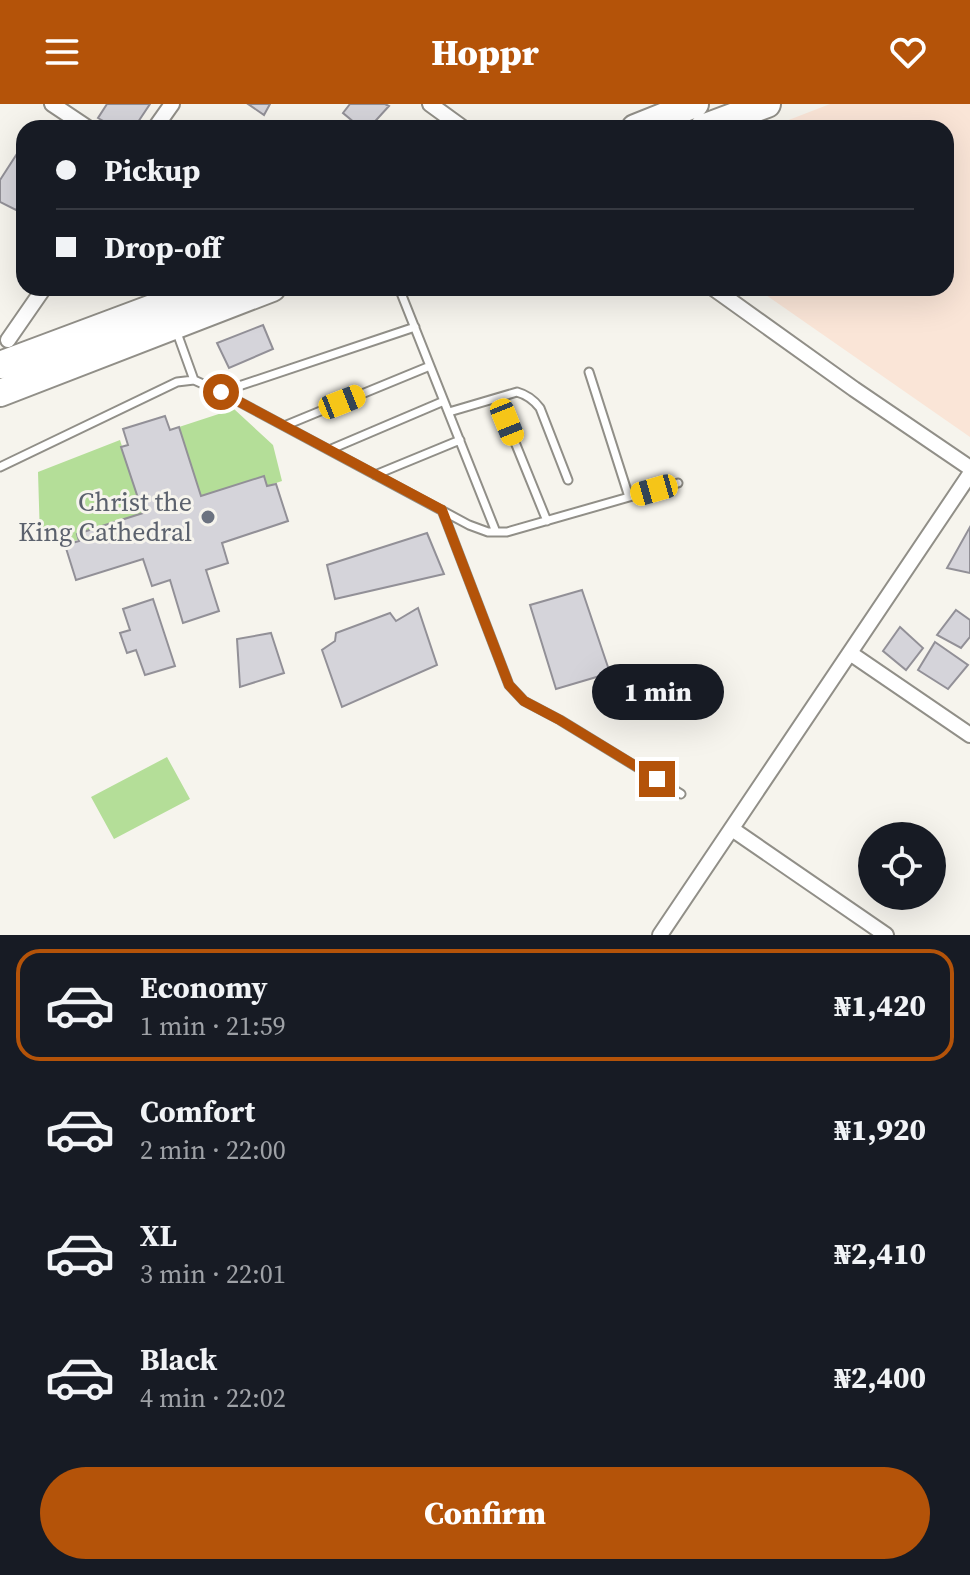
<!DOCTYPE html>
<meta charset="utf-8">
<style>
:root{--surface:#171b24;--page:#20242c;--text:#f1f3f6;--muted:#9ea1a6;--line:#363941;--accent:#b45309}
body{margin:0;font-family:"Source Serif 4",serif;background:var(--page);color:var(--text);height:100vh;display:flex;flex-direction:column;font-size:30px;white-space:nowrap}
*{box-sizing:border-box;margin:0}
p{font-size:26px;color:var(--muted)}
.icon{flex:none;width:44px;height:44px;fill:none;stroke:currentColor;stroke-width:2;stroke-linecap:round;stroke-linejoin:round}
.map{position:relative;height:831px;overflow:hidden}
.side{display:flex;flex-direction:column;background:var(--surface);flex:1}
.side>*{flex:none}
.guide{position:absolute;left:16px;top:16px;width:938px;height:176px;border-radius:24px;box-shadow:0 8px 32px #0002;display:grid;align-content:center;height:176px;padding:0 40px;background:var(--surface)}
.controls{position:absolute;left:858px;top:718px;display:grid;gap:16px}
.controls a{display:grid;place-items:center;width:88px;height:88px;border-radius:50%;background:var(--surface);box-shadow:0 8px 32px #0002;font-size:40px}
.end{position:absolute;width:36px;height:36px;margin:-18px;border:10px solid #b45309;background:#fff;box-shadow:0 0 0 4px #fff}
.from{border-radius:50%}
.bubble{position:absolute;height:56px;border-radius:28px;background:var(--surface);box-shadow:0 8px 32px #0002;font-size:26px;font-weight:800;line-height:56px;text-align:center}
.car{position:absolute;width:24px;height:48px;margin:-24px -12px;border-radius:10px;box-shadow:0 0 6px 2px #0007;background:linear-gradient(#f5c518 24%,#345 0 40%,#f5c518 0 76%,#345 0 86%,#f5c518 0)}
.guide b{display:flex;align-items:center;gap:28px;height:76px;font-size:30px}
.guide b+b{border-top:2px solid var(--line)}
.guide i{width:20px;height:20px;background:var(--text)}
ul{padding:14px 0 0;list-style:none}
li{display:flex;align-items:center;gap:24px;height:112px;margin:0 16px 12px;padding:0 24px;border:4px solid transparent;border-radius:24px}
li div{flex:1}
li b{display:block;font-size:30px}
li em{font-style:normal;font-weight:800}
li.on{border-color:var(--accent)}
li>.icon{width:72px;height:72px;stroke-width:1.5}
.button{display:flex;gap:16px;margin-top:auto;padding:16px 40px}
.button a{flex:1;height:92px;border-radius:48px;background:var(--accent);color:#fff;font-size:32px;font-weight:800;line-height:92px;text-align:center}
header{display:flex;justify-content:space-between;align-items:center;height:104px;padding:0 40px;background:var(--accent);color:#fff;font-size:36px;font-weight:800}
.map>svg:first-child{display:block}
</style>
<header><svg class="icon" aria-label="menu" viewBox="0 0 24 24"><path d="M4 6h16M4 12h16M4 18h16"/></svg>Hoppr<svg class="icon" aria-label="heart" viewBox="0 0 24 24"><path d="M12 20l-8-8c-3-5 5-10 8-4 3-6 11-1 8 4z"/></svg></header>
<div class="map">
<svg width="970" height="831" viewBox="0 0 970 831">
<rect width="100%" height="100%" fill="#f6f4ed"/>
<path fill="#fae5d7" d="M830,0H970V333L756,184H946V24H768Z"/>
<path fill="#b4de98" d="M234,305L273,341L282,377L267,382L263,372L201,392L179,323Z
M120,336L143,409L65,441L40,434L38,368Z
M167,653L190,695L114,735L91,693Z"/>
<path fill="#d5d4da" stroke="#929097" stroke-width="2" d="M107,0H150L134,24H116L98,14Z
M248,0H270L264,11Z
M350,0H385L389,2L369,24H361L343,9Z
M24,39V95L16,106L0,98V76Z
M263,221L273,245L229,264L217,239Z
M165,312L170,326L179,323L201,392L264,372L267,382L276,380L288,417L222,439L228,459L206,466L219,507L183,519L170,476L152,482L143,455L76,476L65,441L79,437L77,430L143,409L121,343L128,341L123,325Z
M970,423V469L947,464Z
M427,429L444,470L335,495L327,461Z
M582,486L610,569L556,585L530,501Z
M153,495L175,562L145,571L136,546L127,549L120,529L130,526L123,505Z
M418,504L437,561L342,603L322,546L335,537L336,529L390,509L396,517Z
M956,506L970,516V533L961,544L937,531Z
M900,523L923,544L906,566L883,547Z
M271,529L284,569L240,583L237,535Z
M935,538L968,561L948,585L918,566Z"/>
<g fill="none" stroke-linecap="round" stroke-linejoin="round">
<defs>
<path id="lane" d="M399,184L496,428
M176,226L194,276
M589,268L629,393
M221,288L415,223
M497,294L547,417
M449,308L517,288C528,291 534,296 540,304L568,376
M284,322L430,262
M329,346L444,297
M0,363L177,278L194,276L221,288L469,421L488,428H507L678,379
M375,371L460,336
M442,406L509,581L524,597L560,616L681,690"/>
<path id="street" d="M52,0L88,24
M430,0L463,24
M155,24L172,0
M713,184L854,285L970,364
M8,236L44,184
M850,549L970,631
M732,725L886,831
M660,831L970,370"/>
<path id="highway" d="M635,24L695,0
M703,24L767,0
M0,261L206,184
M0,289L272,184"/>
</defs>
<use href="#lane" stroke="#918f88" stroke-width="11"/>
<use href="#street" stroke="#918f88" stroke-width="18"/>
<use href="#highway" stroke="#918f88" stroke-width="30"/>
<use href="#lane" stroke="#fff" stroke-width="7"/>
<use href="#street" stroke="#fff" stroke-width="14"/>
<use href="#highway" stroke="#fff" stroke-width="26"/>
</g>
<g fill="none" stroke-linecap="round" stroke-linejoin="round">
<path stroke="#b45309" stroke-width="10" d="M221,288L442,406L509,581L524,597L560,616L657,675"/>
</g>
<circle fill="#6b7280" stroke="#f6f4ed" stroke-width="3" cx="208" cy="413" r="8"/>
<g text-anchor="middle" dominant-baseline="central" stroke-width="6" stroke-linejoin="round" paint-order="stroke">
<g font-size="26" fill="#5b616d" stroke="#f6f4ed" text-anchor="end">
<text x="192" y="398">Christ the<tspan x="192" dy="30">King Cathedral</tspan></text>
</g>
</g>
</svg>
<div class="controls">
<a><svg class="icon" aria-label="locate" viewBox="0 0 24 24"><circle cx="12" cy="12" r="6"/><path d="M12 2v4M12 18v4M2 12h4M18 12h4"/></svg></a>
</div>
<i class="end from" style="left:221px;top:288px"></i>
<i class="end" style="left:657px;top:675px"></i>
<div class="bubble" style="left:592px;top:560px;width:132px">1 min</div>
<i class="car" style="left:342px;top:298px;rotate:68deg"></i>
<i class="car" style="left:507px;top:318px;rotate:158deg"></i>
<i class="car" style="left:654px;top:386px;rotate:254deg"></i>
<div class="guide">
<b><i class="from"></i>Pickup</b>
<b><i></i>Drop-off</b>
</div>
</div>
<section class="side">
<ul>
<li class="on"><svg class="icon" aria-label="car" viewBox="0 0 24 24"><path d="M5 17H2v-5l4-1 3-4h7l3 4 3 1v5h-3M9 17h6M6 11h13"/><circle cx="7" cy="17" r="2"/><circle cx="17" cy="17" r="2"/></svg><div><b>Economy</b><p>1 min · 21:59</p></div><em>₦1,420</em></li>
<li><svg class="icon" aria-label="car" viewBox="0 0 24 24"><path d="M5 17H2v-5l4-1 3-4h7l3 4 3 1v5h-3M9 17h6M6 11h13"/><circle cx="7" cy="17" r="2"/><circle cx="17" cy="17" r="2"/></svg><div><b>Comfort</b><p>2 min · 22:00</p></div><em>₦1,920</em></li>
<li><svg class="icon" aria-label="car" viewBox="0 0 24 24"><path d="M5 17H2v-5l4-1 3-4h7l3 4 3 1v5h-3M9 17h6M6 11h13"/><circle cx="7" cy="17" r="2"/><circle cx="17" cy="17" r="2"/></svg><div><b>XL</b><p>3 min · 22:01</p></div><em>₦2,410</em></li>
<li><svg class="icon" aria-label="car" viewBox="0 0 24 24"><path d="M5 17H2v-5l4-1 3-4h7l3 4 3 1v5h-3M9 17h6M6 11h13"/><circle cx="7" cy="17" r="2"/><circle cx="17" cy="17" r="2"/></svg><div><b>Black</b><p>4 min · 22:02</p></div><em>₦2,400</em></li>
</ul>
<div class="button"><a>Confirm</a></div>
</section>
